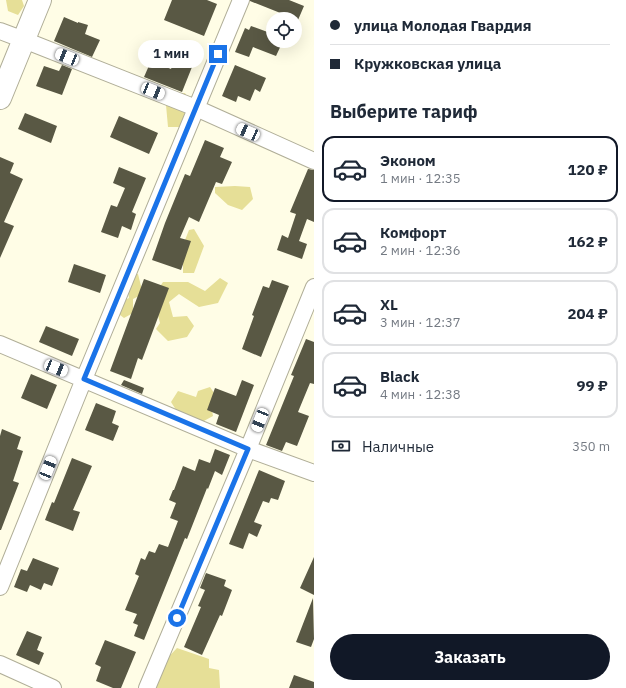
<!DOCTYPE html>
<html lang="ru">
<meta charset="utf-8">
<style>
:root{--surface:#fff;--page:#f6f6f7;--text:#1f2937;--muted:#747a83;--line:#e0e1e3;--accent:#111827}
body{margin:0;font-family:"IBM Plex Sans",sans-serif;background:var(--page);color:var(--text);height:100vh;display:flex;flex-direction:column;font-size:15px;white-space:nowrap}
*{box-sizing:border-box;margin:0}
p{font-size:13px;color:var(--muted)}
.icon{flex:none;width:22px;height:22px;fill:none;stroke:currentColor;stroke-width:2;stroke-linecap:round;stroke-linejoin:round}
.map{position:relative;flex:1;overflow:hidden}
.panel{display:flex;flex-direction:column;background:var(--surface);width:312px}
.panel>*{flex:none}
.guide{display:grid;align-content:center;height:88px;padding:0 16px;background:var(--surface)}
.buttons{position:absolute;left:266px;top:12px;display:grid;gap:8px}
.buttons a{display:grid;place-items:center;width:36px;height:36px;border-radius:50%;background:var(--surface);box-shadow:0 4px 16px #0002;font-size:20px}
.end{position:absolute;width:18px;height:18px;margin:-9px;border:5px solid #1a73e8;background:#fff;box-shadow:0 0 0 2px #fff}
.from{border-radius:50%}
.bubble{position:absolute;height:28px;border-radius:14px;background:var(--surface);box-shadow:0 4px 16px #0002;font-size:13px;font-weight:800;line-height:28px;text-align:center}
.car{position:absolute;width:12px;height:24px;margin:-12px -6px;border-radius:5px;box-shadow:0 0 3px 1px #0007;background:linear-gradient(#fff 24%,#345 0 40%,#fff 0 76%,#345 0 86%,#fff 0)}
.guide b{display:flex;align-items:center;gap:14px;height:38px;font-size:15px}
.guide b+b{border-top:1px solid var(--line)}
.guide i{width:10px;height:10px;background:var(--text)}
ul{padding:0;list-style:none}
li{display:flex;align-items:center;gap:12px;height:66px;margin:0 8px 6px;padding:0 8px;border:2px solid var(--line);border-radius:12px}
li div{flex:1}
li b{display:block;font-size:15px}
li em{font-style:normal;font-weight:800}
li.on{border-color:var(--accent)}
li>.icon{width:36px;height:36px;stroke-width:1.5}
h2{padding:0 16px;font-size:18px;line-height:48px}
.pay{display:flex;align-items:center;gap:10px;height:44px;padding:0 16px;font-size:15px}
.pay p{margin-inline-start:auto}
.cta{display:flex;gap:8px;margin-top:auto;padding:8px 16px}
.cta a{flex:1;height:46px;border-radius:24px;background:var(--accent);color:#fff;font-size:16px;font-weight:800;line-height:46px;text-align:center}
main{display:flex;flex:1;min-height:0}
.map>svg:first-child{display:block}
</style>
<main>
<div class="map">
<svg width="314" height="688" viewBox="0 0 314 688">
<rect width="100%" height="100%" fill="#fffde6"/>
<path fill="#e6df97" d="M6,0H22L24,6L18,15L8,11Z
M185,93L189,101L181,127H168L166,105L174,95Z
M235,186L250,187L253,199L242,210L228,205L215,193V187Z
M194,229L204,246L194,273H183V245L189,230Z
M138,274L143,294L133,299V313L124,318L116,312L120,302L129,298L128,292V275Z
M220,278L228,283L218,303L199,307L179,294L169,302L173,317L187,316L194,326L187,337L168,341L156,329L160,323L155,304V294L163,282H188L205,291Z
M210,387L216,396L211,405L213,416L202,422L178,413L171,402L178,391L196,397L198,391Z
M177,648L209,659V668L219,670L220,687V688H153L158,668Z"/>
<path fill="#595844" d="M172,0H207L217,4L204,36L164,20Z
M250,0H289L304,6L298,20L250,1Z
M64,17L78,23V22L88,25L85,34L100,40L92,57L54,41Z
M251,26L273,34V41H283L276,56L253,47L249,57L235,52L245,28L249,30Z
M178,51L196,57L182,92L144,77L151,61L171,69Z
M62,65L72,69L62,95L36,86L44,66L59,71Z
M235,65L266,78L260,92L255,89L250,101L238,96L236,102L222,96Z
M25,113L57,126L51,143L18,129Z
M119,116L158,133L149,154L110,137Z
M205,140L224,148L220,157L232,162L222,184L216,182L199,222L189,217L180,238L191,241L181,270L152,260L165,223L185,174L190,176Z
M0,157L14,163L10,173L23,179L4,222L14,226L0,258Z
M119,167L146,178L132,212L136,214L131,230L122,226L118,238L101,232L111,205L117,207L125,188L113,183Z
M308,169L314,170V222L307,219L299,241L307,244L302,259L277,250L282,235L288,238L296,214L290,212Z
M74,264L106,275L100,293L68,282Z
M144,279L169,288L142,360L138,358L131,379L110,371Z
M272,280L289,286L261,357L242,349L254,316L252,315L263,286L269,288Z
M46,326L79,339L72,356L39,342Z
M306,339L314,342V384L310,383L298,412L309,416L297,446L286,442L282,451L266,445L294,376L291,375Z
M31,374L57,385L47,409L21,398Z
M124,380L144,388L142,394L121,385Z
M242,380L254,385L236,432L216,424L219,415L207,410L215,388L236,396Z
M96,403L116,411L112,423L119,426L113,441L85,430Z
M2,429L21,437L17,449L23,451L13,481L19,483L1,530H0V436Z
M215,449L230,455L222,475L215,471L208,489L207,488L187,539L185,538L144,640L134,636L138,625L133,623L137,614L125,610L139,576L135,574L141,558L145,560L149,551L155,553L159,544L168,547L178,521L170,518L176,503L169,500L173,490H174L183,466L195,471L199,459L210,463Z
M72,458L92,466L73,510L80,512L73,531L45,520L52,502L54,503Z
M259,470L285,481L278,500L271,498L269,503L263,501L254,522L262,525L257,537L249,533L243,549L229,544Z
M314,557V595L300,588Z
M33,558L59,568L52,586L44,583L41,590L30,585L27,592L14,587L21,569L27,571Z
M206,573L226,580L224,586L232,590L222,616L220,615L202,655L184,647L201,607L198,606L205,590L200,588Z
M313,598L314,639L311,647L296,642Z
M27,631L42,637L37,650L44,653L39,665L16,655Z
M105,640L136,652L121,688H113L96,681L101,667L95,664Z
M294,675L314,682V688H289Z"/>
<g fill="none" stroke-linecap="round" stroke-linejoin="round">
<defs>
<path id="street" d="M0,31L24,40L196,108L314,161
M0,344L248,449L314,473
M0,587L84,379L241,0
M0,664L53,688
M147,688L248,449L314,287"/>
<path id="secondary" d="M0,98L40,0"/>
</defs>
<use href="#street" stroke="#b0ae98" stroke-width="18"/>
<use href="#secondary" stroke="#b0ae98" stroke-width="24"/>
<use href="#street" stroke="#fff" stroke-width="16"/>
<use href="#secondary" stroke="#fff" stroke-width="22"/>
</g>
<g fill="none" stroke-linecap="round" stroke-linejoin="round">
<path stroke="#1a73e8" stroke-width="5" d="M177,618L248,449L84,379L218,54"/>
</g>
</svg>
<div class="buttons">
<a><svg class="icon" aria-label="locate" viewBox="0 0 24 24"><circle cx="12" cy="12" r="6"/><path d="M12 2v4M12 18v4M2 12h4M18 12h4"/></svg></a>
</div>
<i class="end from" style="left:177px;top:618px"></i>
<i class="end" style="left:218px;top:54px"></i>
<div class="bubble" style="left:138px;top:40px;width:66px">1 мин</div>
<i class="car" style="left:67px;top:57px;rotate:292deg"></i>
<i class="car" style="left:153px;top:91px;rotate:112deg"></i>
<i class="car" style="left:248px;top:132px;rotate:294deg"></i>
<i class="car" style="left:56px;top:368px;rotate:112deg"></i>
<i class="car" style="left:260px;top:420px;rotate:202deg"></i>
<i class="car" style="left:48px;top:468px;rotate:22deg"></i>
</div>
<section class="panel">
<div class="guide">
<b><i class="from"></i>улица Молодая Гвардия</b>
<b><i></i>Кружковская улица</b>
</div>
<h2>Выберите тариф</h2>
<ul>
<li class="on"><svg class="icon" aria-label="car" viewBox="0 0 24 24"><path d="M5 17H2v-5l4-1 3-4h7l3 4 3 1v5h-3M9 17h6M6 11h13"/><circle cx="7" cy="17" r="2"/><circle cx="17" cy="17" r="2"/></svg><div><b>Эконом</b><p>1 мин · 12:35</p></div><em>120 ₽</em></li>
<li><svg class="icon" aria-label="car" viewBox="0 0 24 24"><path d="M5 17H2v-5l4-1 3-4h7l3 4 3 1v5h-3M9 17h6M6 11h13"/><circle cx="7" cy="17" r="2"/><circle cx="17" cy="17" r="2"/></svg><div><b>Комфорт</b><p>2 мин · 12:36</p></div><em>162 ₽</em></li>
<li><svg class="icon" aria-label="car" viewBox="0 0 24 24"><path d="M5 17H2v-5l4-1 3-4h7l3 4 3 1v5h-3M9 17h6M6 11h13"/><circle cx="7" cy="17" r="2"/><circle cx="17" cy="17" r="2"/></svg><div><b>XL</b><p>3 мин · 12:37</p></div><em>204 ₽</em></li>
<li><svg class="icon" aria-label="car" viewBox="0 0 24 24"><path d="M5 17H2v-5l4-1 3-4h7l3 4 3 1v5h-3M9 17h6M6 11h13"/><circle cx="7" cy="17" r="2"/><circle cx="17" cy="17" r="2"/></svg><div><b>Black</b><p>4 мин · 12:38</p></div><em>99 ₽</em></li>
</ul>
<div class="pay"><svg class="icon" aria-label="cash" viewBox="0 0 24 24"><path d="M3 7h18v10H3z"/><circle cx="12" cy="12" r="2"/></svg>Наличные<p>350 m</p></div>
<div class="cta"><a>Заказать</a></div>
</section>
</main>
